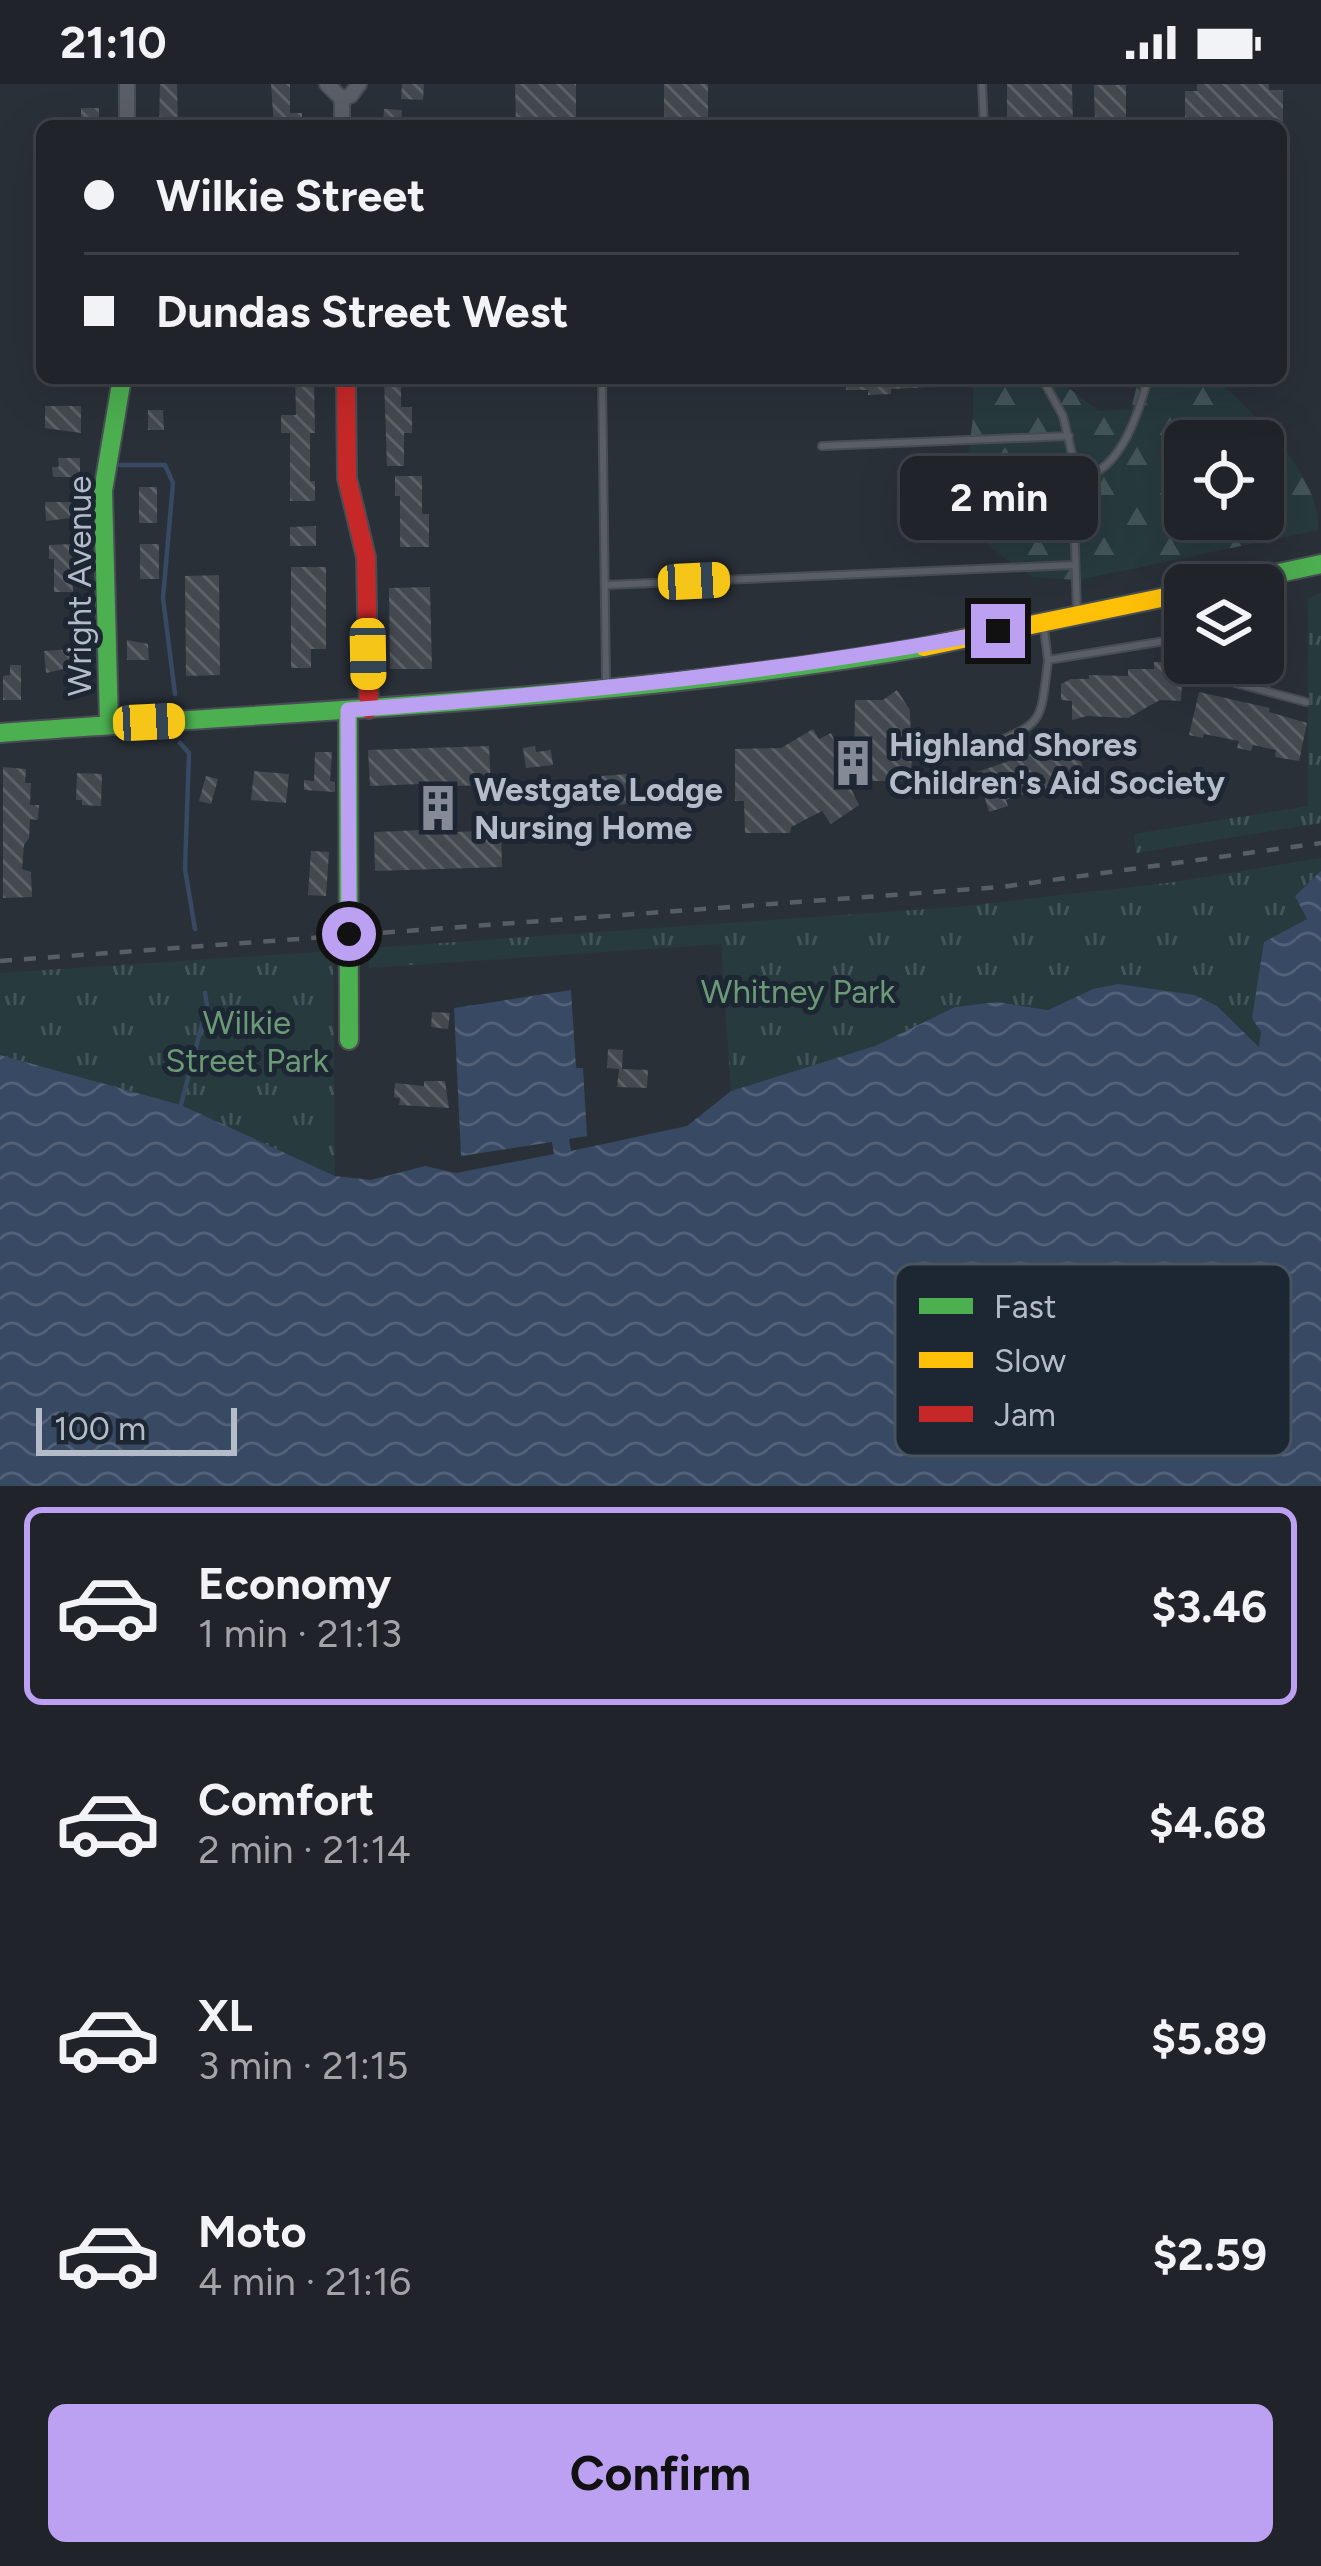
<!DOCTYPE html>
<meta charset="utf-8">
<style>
:root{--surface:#20242a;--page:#2d3036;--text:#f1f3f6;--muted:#a2a4a8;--line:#3d4147;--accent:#bca0f2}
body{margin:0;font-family:Figtree,sans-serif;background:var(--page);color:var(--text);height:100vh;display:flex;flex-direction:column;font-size:45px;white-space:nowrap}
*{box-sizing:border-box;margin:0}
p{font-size:39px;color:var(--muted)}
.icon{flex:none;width:66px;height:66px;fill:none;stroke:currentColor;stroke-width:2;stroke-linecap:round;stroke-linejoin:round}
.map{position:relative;height:1402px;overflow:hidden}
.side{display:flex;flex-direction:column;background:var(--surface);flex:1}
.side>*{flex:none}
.top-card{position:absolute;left:36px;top:36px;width:1251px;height:264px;border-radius:18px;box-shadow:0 12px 48px #0002,0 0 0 3px var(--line);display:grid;align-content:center;height:264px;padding:0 48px;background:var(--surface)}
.controls{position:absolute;left:1164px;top:336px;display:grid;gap:24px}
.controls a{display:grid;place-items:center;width:120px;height:120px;border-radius:18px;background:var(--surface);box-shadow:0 12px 48px #0002,0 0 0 3px var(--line);font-size:60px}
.scale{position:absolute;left:36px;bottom:30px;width:201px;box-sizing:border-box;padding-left:12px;border:6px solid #b4bcc9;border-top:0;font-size:33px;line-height:42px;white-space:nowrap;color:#b4bcc9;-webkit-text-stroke:9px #1d2633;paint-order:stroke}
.end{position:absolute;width:54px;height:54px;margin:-27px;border:15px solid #bca0f2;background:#111;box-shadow:0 0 0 6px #111}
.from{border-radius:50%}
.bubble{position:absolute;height:84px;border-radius:18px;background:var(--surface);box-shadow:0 12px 48px #0002,0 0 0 3px var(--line);font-size:39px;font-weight:700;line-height:84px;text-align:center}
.car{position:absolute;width:36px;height:72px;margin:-36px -18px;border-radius:15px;box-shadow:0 0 9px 3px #0007;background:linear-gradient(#f5c518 24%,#345 0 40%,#f5c518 0 76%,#345 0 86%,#f5c518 0)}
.top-card b{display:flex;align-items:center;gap:42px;height:114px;font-size:45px}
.top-card b+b{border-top:3px solid var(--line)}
.top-card i{width:30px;height:30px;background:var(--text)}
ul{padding:21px 0 0;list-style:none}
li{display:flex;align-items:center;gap:36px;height:198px;margin:0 24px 18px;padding:0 24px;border:6px solid transparent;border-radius:18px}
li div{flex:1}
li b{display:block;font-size:45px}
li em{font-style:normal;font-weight:700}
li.on{border-color:var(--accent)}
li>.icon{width:108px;height:108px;stroke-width:1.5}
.cta{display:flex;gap:24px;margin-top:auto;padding:24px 48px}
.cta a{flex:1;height:138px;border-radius:18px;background:var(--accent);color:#111;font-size:48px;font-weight:700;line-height:138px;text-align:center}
.status{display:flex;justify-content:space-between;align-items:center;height:84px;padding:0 60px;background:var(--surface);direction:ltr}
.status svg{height:33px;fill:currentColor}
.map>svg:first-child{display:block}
</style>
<div class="status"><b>21:10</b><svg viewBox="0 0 49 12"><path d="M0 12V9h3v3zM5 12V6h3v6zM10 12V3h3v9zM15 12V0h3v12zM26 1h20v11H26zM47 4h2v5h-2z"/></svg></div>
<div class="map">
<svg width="1321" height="1402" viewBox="0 0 1321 1402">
<defs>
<pattern id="forest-firs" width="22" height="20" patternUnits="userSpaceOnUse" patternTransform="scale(3)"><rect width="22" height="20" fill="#273a3e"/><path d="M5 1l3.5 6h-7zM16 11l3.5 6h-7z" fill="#445559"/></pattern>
<pattern id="park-tufts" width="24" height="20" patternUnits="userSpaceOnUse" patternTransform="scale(3)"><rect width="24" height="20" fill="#273a3e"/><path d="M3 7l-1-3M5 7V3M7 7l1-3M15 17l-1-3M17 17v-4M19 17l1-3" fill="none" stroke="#445559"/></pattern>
<pattern id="water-waves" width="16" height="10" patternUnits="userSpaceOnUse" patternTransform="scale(3)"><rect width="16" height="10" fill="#384963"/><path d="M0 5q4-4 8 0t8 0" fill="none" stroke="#526178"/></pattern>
<pattern id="building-back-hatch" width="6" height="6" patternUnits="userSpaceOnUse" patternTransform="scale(3)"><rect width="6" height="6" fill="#444950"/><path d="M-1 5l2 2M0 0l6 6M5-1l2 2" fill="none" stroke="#5d6168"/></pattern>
</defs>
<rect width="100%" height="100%" fill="#2a3038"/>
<path fill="url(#forest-firs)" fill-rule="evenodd" d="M973,294H1061L1066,302L1099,327L1131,325L1139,294H1216C1252,330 1321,389 1318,446L1078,496L1032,493L989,462L963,406L973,335ZM1185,357H1263V435H1185Z"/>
<path fill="url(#park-tufts)" d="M1321,509V739L1136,769L1134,750L1308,722V514Z
M1321,774V787L1295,812L1308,835L1261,948L1260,964L1240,943L1093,905L1048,926L997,918L955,923L875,962L731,1007L721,860L369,884V864L957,823L1174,798Z
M333,867L335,1092L181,1021L0,971V889Z"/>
<path fill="url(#water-waves)" d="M1321,787V1402H0V971L181,1021L335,1092L371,1096L425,1082L456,1089L554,1070L552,1058L461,1072L454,924L571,906L576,984H583L587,1052L569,1055L571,1067L687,1042L731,1007L875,962L955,923L997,918L1048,926L1093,905L1118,900L1195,911L1217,922L1259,963L1261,948L1252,934L1264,858L1307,835L1295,812Z"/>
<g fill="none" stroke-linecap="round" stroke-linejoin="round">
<path stroke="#384963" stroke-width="4.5" d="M120,381H165L173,399L163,514L175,610
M180,659L189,669L185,785L195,845
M181,1021L207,921L205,909"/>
</g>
<path fill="url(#building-back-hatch)" d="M160,0H177L178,42H159Z
M271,0H290V29H302V42H274Z
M402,0H424L423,16L401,15Z
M515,0H576V42H516Z
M664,0H708V42H664Z
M1007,0H1072L1073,42H1007Z
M1197,0H1269V6H1283V42H1185V7H1197Z
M1094,1H1126V42H1095Z
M81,24H99V42H81Z
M384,25L402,26L401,42H383Z
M295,294H314L315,349H310V397H315V417H290V349H281V331H296Z
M384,294H401V323H412V349H404V382H387Z
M845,294H931V303L891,305V310L868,311V306H846Z
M45,322H81V349L45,344Z
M148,326H163L164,346H148Z
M58,374H80V393H53L52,383H59Z
M395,392H422V430H429V463H400V412H395Z
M139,403H157V439H139Z
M45,418H79V433L46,437Z
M316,442V462H290V443Z
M72,460L73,508H54V475H49V461Z
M140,460H159V495H140Z
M291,483H326V565H311V584H291Z
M219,491L220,591L186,592L185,492Z
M430,503L432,585H390L389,504Z
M127,556L148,560L149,576H127Z
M72,565L73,583L46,589L44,567Z
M1154,578H1170L1175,596H1182L1181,617L1160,616L1128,634L1087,632L1072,636V617L1061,616V600L1071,595H1089V591L1128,592V585H1154Z
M10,581H21V616H3V592L10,591Z
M897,606L910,626L912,697H847L859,721L831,740L822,727L791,743L790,749H745L744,717H735V665L781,664L813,645L819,655L831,649L854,695L855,616H883Z
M1199,608L1270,624L1269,628L1307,639L1299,677L1275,673L1276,666L1253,661L1251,667L1237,664L1239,657L1204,650L1203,654L1189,651Z
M1074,655L1086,694L1033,714L1031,708L1006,716L1008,722L989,728L977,688Z
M489,662L491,701L452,702L454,748L501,746L502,783L375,787L374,748L423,746L422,700L370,702L368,666Z
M535,662L536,668L551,666L553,681L526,684L523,664Z
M315,668H332L330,697L335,698V708L304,706V696L314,697Z
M3,683L26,685L25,699H31L30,721H39L38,736L30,735L29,754L24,761L22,785L31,788L32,813L3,814Z
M254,687L289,690L286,719L251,716Z
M77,689L102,690L101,722L82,721V716H76Z
M627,690L630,720L609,721V709H602L601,692Z
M206,692L218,695L211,720L199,717Z
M311,767L329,768L326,812L308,811Z
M432,928L450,929L448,945L431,943Z
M608,965L623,966L622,985L648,986L647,1004L617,1003L619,985L607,984Z
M424,997H445L449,1024L399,1021L400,1014L394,1013L395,999L424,1002Z"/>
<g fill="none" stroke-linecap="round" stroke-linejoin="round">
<defs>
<path id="lane" d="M982,0L984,42
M602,294L606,597
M1042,294L1063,332L1072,370L1077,528
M822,362L1069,352
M1072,395C1118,395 1138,332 1148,294
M605,501L1073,481
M1044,545L1048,576L1177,555L1185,558
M1214,579L1235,599L1306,618
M983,664C1044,638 1040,642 1048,577"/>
<path id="street" d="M127,0V42
M327,0L342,15
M342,15V42
M342,15L351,11L359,0"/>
<path id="fast" d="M1223,501L1321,480
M348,626L349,956
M109,640L103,407L122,294
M0,649C308,626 619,616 924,563"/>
<path id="slow" d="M924,563L1185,509"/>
<path id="jam" d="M346,294L347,394L366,473L369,625"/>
</defs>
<use href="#lane" stroke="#484c53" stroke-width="10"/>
<use href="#street" stroke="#484c53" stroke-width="18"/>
<use href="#fast" stroke="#484c53" stroke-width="22"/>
<use href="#slow" stroke="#484c53" stroke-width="22"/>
<use href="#jam" stroke="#484c53" stroke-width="22"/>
<use href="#lane" stroke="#5a5e66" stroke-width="6"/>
<use href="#street" stroke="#5a5e66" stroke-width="14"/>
<use href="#fast" stroke="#4caf50" stroke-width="18"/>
<use href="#slow" stroke="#ffc107" stroke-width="18"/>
<use href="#jam" stroke="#c62828" stroke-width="18"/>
<path stroke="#595d64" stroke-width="4.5" stroke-dasharray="12 12" stroke-linecap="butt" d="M0,877L1001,803L1321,759"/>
</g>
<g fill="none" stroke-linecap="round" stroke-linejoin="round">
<path stroke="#bca0f2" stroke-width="15" d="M349,850L348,626C565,610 784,588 998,547"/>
</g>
<defs>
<symbol id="building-bare" viewBox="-9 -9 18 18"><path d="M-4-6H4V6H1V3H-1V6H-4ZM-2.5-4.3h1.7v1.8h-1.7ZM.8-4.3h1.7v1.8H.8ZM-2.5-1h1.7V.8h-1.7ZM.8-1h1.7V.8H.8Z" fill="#848b96" stroke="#1d2633" stroke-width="2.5" paint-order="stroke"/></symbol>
</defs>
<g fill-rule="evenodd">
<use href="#building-bare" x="820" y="646" width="66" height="66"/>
<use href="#building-bare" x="405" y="691" width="66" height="66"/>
</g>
<g text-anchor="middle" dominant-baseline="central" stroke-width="10" stroke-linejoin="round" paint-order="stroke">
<g font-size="33" fill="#b4bcc9" stroke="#1d2633">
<text transform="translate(79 502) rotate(-90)">Wright Avenue</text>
</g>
<g font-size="33" font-weight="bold" fill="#b4bcc9" stroke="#1d2633" text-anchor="start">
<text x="889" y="660">Highland Shores<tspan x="889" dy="38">Children's Aid Society</tspan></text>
<text x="474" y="705">Westgate Lodge<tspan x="474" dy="38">Nursing Home</tspan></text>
</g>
<g font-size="33" fill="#6b9a76" stroke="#1d2633">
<text x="798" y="907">Whitney Park</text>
<text x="247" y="938">Wilkie<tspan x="247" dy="38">Street Park</tspan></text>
</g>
</g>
<rect x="895" y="1180" width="396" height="192" rx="18" fill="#1d2633" stroke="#4a5360" stroke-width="3"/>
<rect x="919" y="1214" width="54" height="16" fill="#4caf50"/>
<rect x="919" y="1268" width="54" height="16" fill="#ffc107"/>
<rect x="919" y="1322" width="54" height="16" fill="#c62828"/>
<g font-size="33" fill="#b4bcc9">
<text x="994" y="1234">Fast</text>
<text x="994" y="1288">Slow</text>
<text x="994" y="1342">Jam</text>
</g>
</svg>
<div class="controls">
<a><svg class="icon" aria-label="locate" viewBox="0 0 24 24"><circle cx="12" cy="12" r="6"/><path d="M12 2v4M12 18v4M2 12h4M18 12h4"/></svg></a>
<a><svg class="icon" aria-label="layers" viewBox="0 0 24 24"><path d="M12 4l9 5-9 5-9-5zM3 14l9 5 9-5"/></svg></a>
</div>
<div class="scale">100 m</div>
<i class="end from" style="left:349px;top:850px"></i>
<i class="end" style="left:998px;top:547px"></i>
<div class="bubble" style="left:900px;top:372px;width:198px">2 min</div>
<i class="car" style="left:694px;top:497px;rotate:87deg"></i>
<i class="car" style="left:368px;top:570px;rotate:179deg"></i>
<i class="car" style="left:149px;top:638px;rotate:87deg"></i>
<div class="top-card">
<b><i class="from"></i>Wilkie Street</b>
<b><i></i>Dundas Street West</b>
</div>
</div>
<section class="side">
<ul>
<li class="on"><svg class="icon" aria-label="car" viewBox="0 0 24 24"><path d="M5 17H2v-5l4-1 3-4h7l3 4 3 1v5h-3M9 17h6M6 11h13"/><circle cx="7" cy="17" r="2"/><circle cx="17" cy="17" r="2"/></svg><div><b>Economy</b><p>1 min · 21:13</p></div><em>$3.46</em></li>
<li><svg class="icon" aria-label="car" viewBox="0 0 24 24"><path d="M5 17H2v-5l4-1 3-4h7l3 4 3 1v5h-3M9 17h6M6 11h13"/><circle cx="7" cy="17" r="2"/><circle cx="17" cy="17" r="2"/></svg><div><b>Comfort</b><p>2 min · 21:14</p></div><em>$4.68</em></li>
<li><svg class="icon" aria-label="car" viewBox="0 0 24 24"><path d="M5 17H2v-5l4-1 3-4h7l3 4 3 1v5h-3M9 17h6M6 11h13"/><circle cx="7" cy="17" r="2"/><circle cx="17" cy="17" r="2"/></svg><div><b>XL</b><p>3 min · 21:15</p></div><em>$5.89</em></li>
<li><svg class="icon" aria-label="car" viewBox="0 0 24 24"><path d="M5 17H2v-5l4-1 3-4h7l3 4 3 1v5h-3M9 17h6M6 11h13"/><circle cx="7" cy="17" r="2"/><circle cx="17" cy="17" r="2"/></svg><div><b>Moto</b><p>4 min · 21:16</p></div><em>$2.59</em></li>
</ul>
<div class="cta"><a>Confirm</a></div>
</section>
